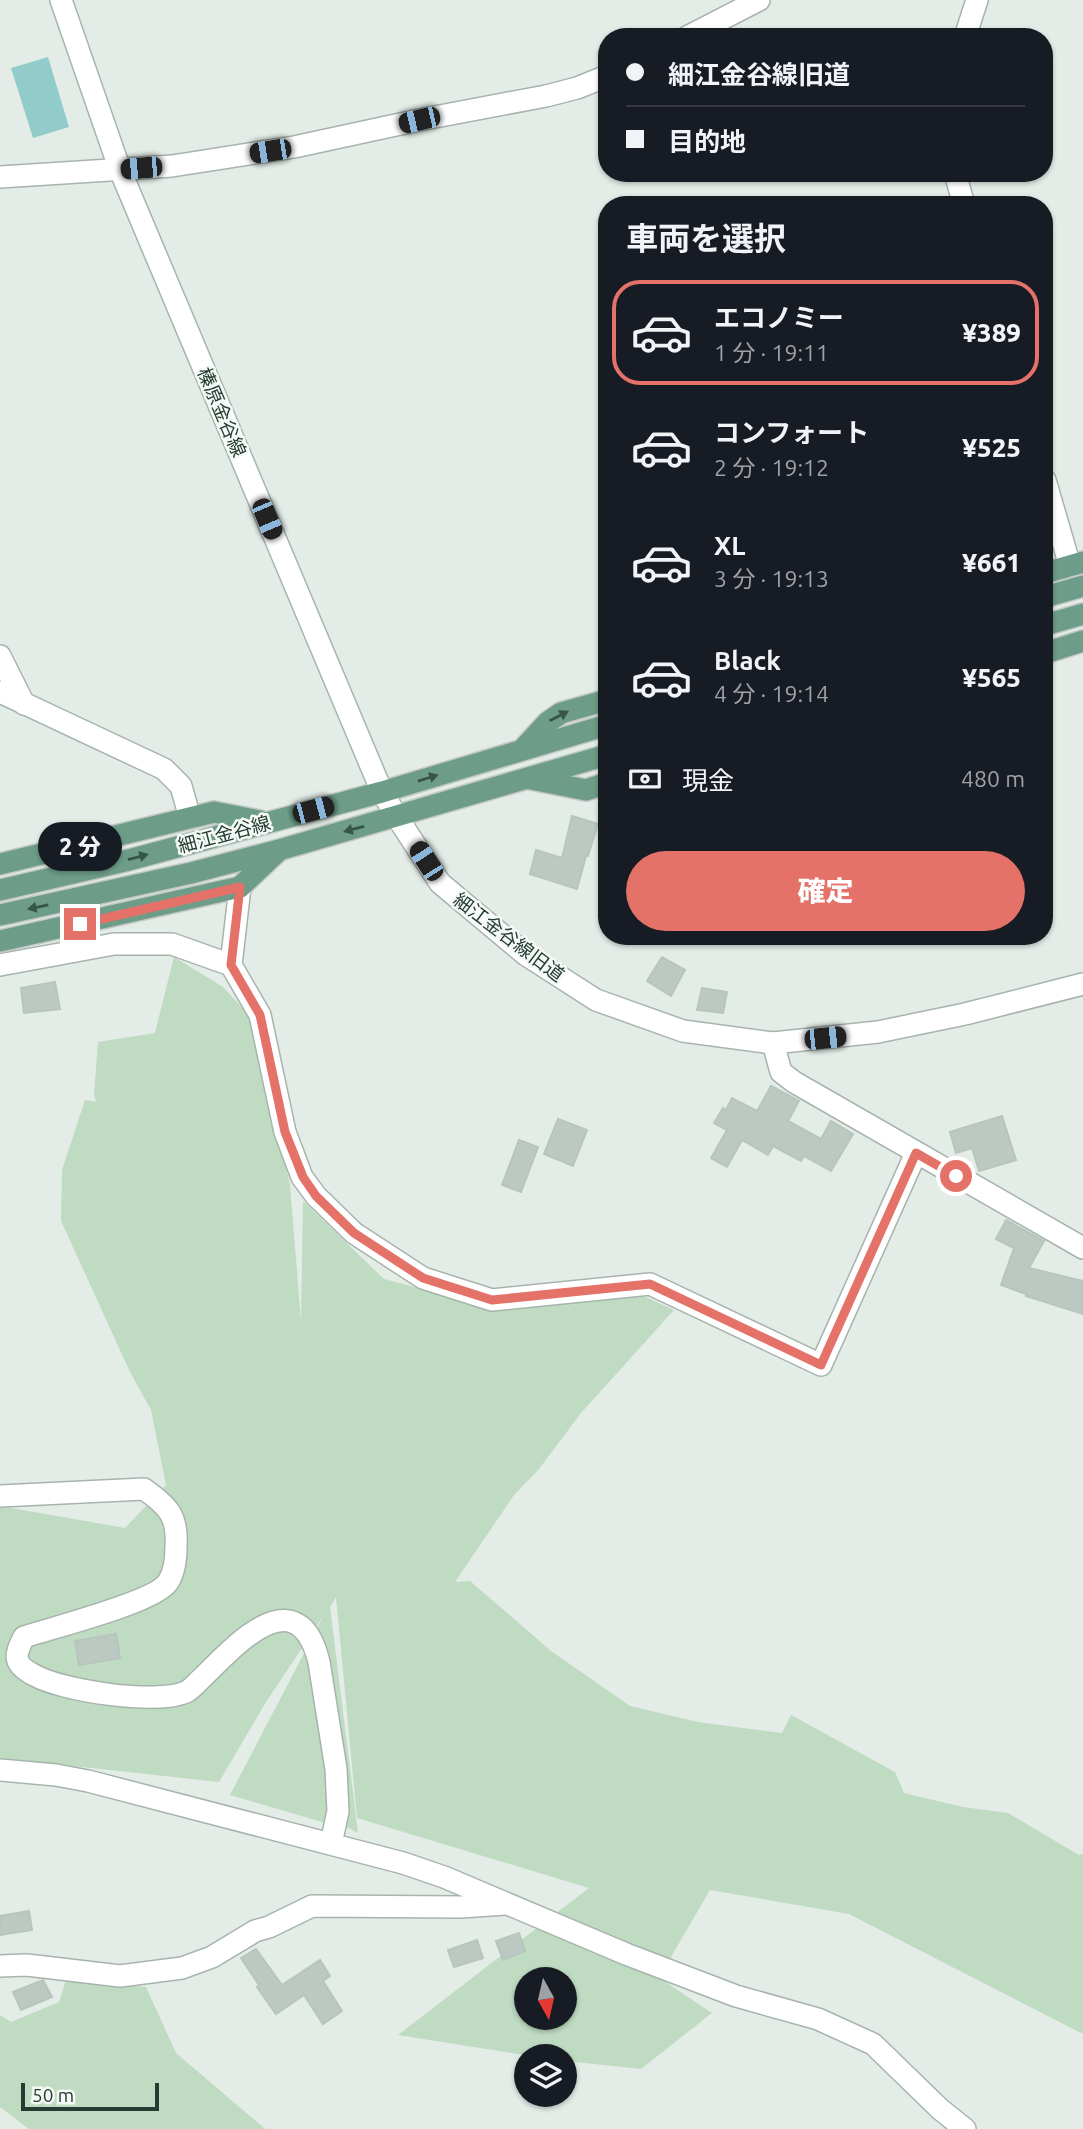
<!DOCTYPE html>
<html lang="ja">
<meta charset="utf-8">
<style>
:root{--surface:#171b24;--page:#20242c;--text:#f1f3f6;--muted:#9ea1a6;--line:#363941;--accent:#e47269}
body{margin:0;font-family:Ubuntu,"Noto Sans JP",sans-serif;background:var(--page);color:var(--text);height:100vh;display:flex;flex-direction:column;font-size:26px;white-space:nowrap}
*{box-sizing:border-box;margin:0}
p{font-size:23px;color:var(--muted)}
.icon{flex:none;width:38px;height:38px;fill:none;stroke:currentColor;stroke-width:2;stroke-linecap:round;stroke-linejoin:round}
.map{position:relative;flex:1;overflow:hidden}
.details{position:absolute;left:598px;top:196px;width:455px;height:749px;display:flex;flex-direction:column;background:var(--surface);border-radius:28px;box-shadow:0 2px 5px #0004}
.details>*{flex:none}
.hud{position:absolute;left:598px;top:28px;width:455px;height:154px;border-radius:28px;box-shadow:0 2px 5px #0004;display:grid;align-content:center;height:154px;padding:0 28px;background:var(--surface)}
.needle{width:46px;rotate:172deg}
.controls{position:absolute;left:514px;top:1967px;display:grid;gap:14px}
.controls a{display:grid;place-items:center;width:63px;height:63px;border-radius:50%;background:var(--surface);box-shadow:0 2px 5px #0004;font-size:35px}
.scale{position:absolute;left:21px;bottom:18px;width:138px;box-sizing:border-box;padding-left:7px;border:4px solid #253c32;border-top:0;font-size:19px;line-height:24px;white-space:nowrap;color:#253c32;-webkit-text-stroke:5px #f4f9f6;paint-order:stroke}
.end{position:absolute;width:32px;height:32px;margin:-16px;border:9px solid #e47269;background:#fff;box-shadow:0 0 0 4px #fff}
.from{border-radius:50%}
.bubble{position:absolute;height:49px;border-radius:24px;background:var(--surface);box-shadow:0 2px 5px #0004;font-size:23px;font-weight:800;line-height:49px;text-align:center}
.car{position:absolute;width:21px;height:42px;margin:-21px -10px;border-radius:9px;box-shadow:0 0 5px 2px #0007;background:linear-gradient(#222 24%,#8ab4d8 0 40%,#222 0 76%,#8ab4d8 0 86%,#222 0)}
.hud b{display:flex;align-items:center;gap:24px;height:66px;font-size:26px}
.hud b+b{border-top:2px solid var(--line)}
.hud i{width:18px;height:18px;background:var(--text)}
ul{padding:0;list-style:none}
li{display:flex;align-items:center;gap:21px;height:105px;margin:0 14px 10px;padding:0 14px;border:4px solid transparent;border-radius:28px}
li div{flex:1}
li b{display:block;font-size:26px}
li em{font-style:normal;font-weight:800}
li.selected{border-color:var(--accent)}
li>.icon{width:63px;height:63px;stroke-width:1.5}
h2{padding:0 28px;font-size:32px;line-height:84px}
.pay{display:flex;align-items:center;gap:18px;height:77px;padding:0 28px;font-size:26px}
.pay p{margin-inline-start:auto}
.button{display:flex;gap:14px;margin-top:auto;padding:14px 28px}
.button a{flex:1;height:80px;border-radius:42px;background:var(--accent);color:#fff;font-size:28px;font-weight:800;line-height:80px;text-align:center}
.map>svg:first-child{display:block}
</style>
<div class="map">
<svg width="1083" height="2129" viewBox="0 0 1083 2129">
<rect width="100%" height="100%" fill="#e4ece7"/>
<path fill="#bfdbc2" fill-rule="evenodd" d="M174,957L223,987L248,1014L263,1062L290,1185L301,1321L303,1201L384,1279L481,1305L639,1294L674,1310L581,1413L539,1469L514,1495L455,1582L470,1581L551,1651L630,1706L698,1722L782,1733L791,1715L895,1772L904,1793L963,1807L1008,1813L1079,1855L1083,1854V2034L849,1914L710,1890L671,1957L664,1981L712,2013L641,2069L565,2061V2056H530L398,2035L589,1888L357,1818L336,1597L330,1607L358,1833L341,1824L322,1822L230,1795L324,1615L266,1702L219,1782L0,1758V1506L125,1528L166,1485L151,1410L130,1372L61,1221L62,1170L85,1100L97,1102L94,1096L98,1042L155,1033ZM527,1979H565V2018H527Z
M66,1980L146,1987L176,2053L265,2129H29L0,2107V2015L11,2022L59,2002Z"/>
<path fill="#91cbca" d="M48,57L69,127L33,138L11,68Z"/>
<path fill="#bcc9c2" stroke="#b7c5bd" stroke-width="2" d="M572,816L598,824L588,856H586L577,889L530,874L536,850L562,858Z
M662,957L685,970L671,996L647,981Z
M55,982L60,1009L24,1013L21,988Z
M702,988L727,992L723,1013L697,1010Z
M771,1086L799,1101L788,1121L821,1139L831,1121L853,1134L831,1171L804,1156L801,1161L773,1146L768,1155L742,1140L727,1167L711,1158L727,1130L714,1123L723,1108L726,1110L732,1098L757,1111Z
M1002,1116L1016,1160L979,1171L972,1148L956,1153L950,1132Z
M558,1119L587,1130L573,1166L544,1154Z
M519,1140L538,1147L521,1192L502,1185Z
M1006,1220L1044,1241L1029,1268L1083,1281V1314L1026,1296V1294L1001,1285L1014,1248L996,1239Z
M116,1634L120,1658L79,1665L75,1641Z
M29,1911L32,1930L0,1935V1916Z
M519,1933L525,1951L503,1960L496,1941Z
M477,1940L483,1958L454,1967L448,1950Z
M256,1949L282,1985L320,1960L330,1976L323,1981L342,2011L323,2024L304,1995L276,2014L257,1987L259,1985L241,1958Z
M43,1980L52,1997L21,2010L13,1992Z"/>
<g fill="none" stroke-linecap="round" stroke-linejoin="round">
<defs>
<path id="minor" d="M965,37L977,0
M955,173L964,205
M1045,480L1070,566
M0,656L24,704
M240,887L231,965L260,1015L285,1132L302,1177L316,1196L354,1233L423,1278L492,1300L650,1284L821,1365L916,1153
M0,965L114,944H172L231,965
M773,1043L781,1072L794,1082L1083,1248
M0,1496L144,1489C168,1506 178,1516 176,1546C176,1557 175,1572 168,1582C156,1602 51,1628 24,1637C14,1656 13,1664 34,1675C62,1691 156,1705 186,1692C192,1689 197,1682 202,1678C222,1659 259,1616 289,1621C308,1625 315,1646 319,1662L336,1769L338,1811L331,1844
M0,1966L27,1965L120,1976L182,1968L212,1957L255,1931L269,1927L312,1906L461,1907L505,1904"/>
<path id="tertiary" d="M687,37L759,0
M0,177L172,166L294,147L419,120L546,96L577,88L607,76
M0,692L164,769L181,786L190,818
M397,817L440,883L526,955L596,1000L683,1031L773,1043L878,1032L965,1014L1083,984
M0,1770L56,1775L88,1781L403,1863L444,1877L626,1954L736,1996L818,2019L873,2044L940,2109L965,2129"/>
<path id="secondary" d="M61,0L120,170L382,792L397,817"/>
<path id="primary" d="M1045,573L1083,562
M1045,597L1083,586
M1045,625L1083,614
M1045,653L1083,641
M523,749L548,722L561,713L607,700
M531,779L586,790L607,783
M0,864L214,812L260,821
M0,890L125,861L382,792L607,725
M0,915L191,873L279,850L607,755
M0,941L240,887L277,852"/>
</defs>
<use href="#minor" stroke="#a7b4ad" stroke-width="24"/>
<use href="#tertiary" stroke="#a7b4ad" stroke-width="24"/>
<use href="#secondary" stroke="#a3b7ad" stroke-width="24"/>
<use href="#primary" stroke="#c2c8c6" stroke-width="24"/>
<use href="#minor" stroke="#fff" stroke-width="21"/>
<use href="#tertiary" stroke="#fff" stroke-width="21"/>
<use href="#secondary" stroke="#fff" stroke-width="21"/>
<use href="#primary" stroke="#6d9d88" stroke-width="21"/>
</g>
<defs><path id="oneway-solid" d="M-6-.8H1V-3.2L6.5 0L1 3.2V.8H-6Z" transform="scale(1.75)"/></defs>
<g fill="#375448">
<use href="#oneway-solid" transform="translate(559 716) rotate(-27)"/>
<use href="#oneway-solid" transform="translate(428 778) rotate(-17)"/>
<use href="#oneway-solid" transform="translate(354 829) rotate(165)"/>
<use href="#oneway-solid" transform="translate(138 857) rotate(-15)"/>
<use href="#oneway-solid" transform="translate(38 907) rotate(168)"/>
</g>
<g fill="none" stroke-linecap="round" stroke-linejoin="round">
<path stroke="#e47269" stroke-width="9" d="M80,924L240,887L231,965L260,1015L285,1132L303,1177L316,1196L354,1233L423,1278L492,1300L650,1284L821,1365L916,1153L956,1176"/>
</g>
<g text-anchor="middle" dominant-baseline="central" stroke-width="5" stroke-linejoin="round" paint-order="stroke">
<g font-size="19" fill="#253c32" stroke="#f4f9f6">
<text transform="translate(222 412) rotate(67)">榛原金谷線</text>
<text transform="translate(224 834) rotate(-15)">細江金谷線</text>
<text transform="translate(509 937) rotate(37)">細江金谷線旧道</text>
</g>
</g>
</svg>
<div class="controls">
<a><svg class="needle" viewBox="-14 -14 28 28"><path d="M0-13l5 13h-10z" fill="#e53935"/><path d="M0 13l5-13h-10z" fill="#9ea1a6"/></svg></a>
<a><svg class="icon" aria-label="layers" viewBox="0 0 24 24"><path d="M12 4l9 5-9 5-9-5zM3 14l9 5 9-5"/></svg></a>
</div>
<div class="scale">50 m</div>
<i class="end from" style="left:956px;top:1176px"></i>
<i class="end" style="left:80px;top:924px"></i>
<div class="bubble" style="left:38px;top:822px;width:84px">2 分</div>
<i class="car" style="left:419px;top:120px;rotate:257deg"></i>
<i class="car" style="left:270px;top:151px;rotate:261deg"></i>
<i class="car" style="left:141px;top:168px;rotate:265deg"></i>
<i class="car" style="left:267px;top:519px;rotate:157deg"></i>
<i class="car" style="left:313px;top:810px;rotate:75deg"></i>
<i class="car" style="left:426px;top:861px;rotate:327deg"></i>
<i class="car" style="left:825px;top:1038px;rotate:84deg"></i>
<div class="hud">
<b><i class="from"></i>細江金谷線旧道</b>
<b><i></i>目的地</b>
</div>
<section class="details">
<h2>車両を選択</h2>
<ul>
<li class="selected"><svg class="icon" aria-label="car" viewBox="0 0 24 24"><path d="M5 17H2v-5l4-1 3-4h7l3 4 3 1v5h-3M9 17h6M6 11h13"/><circle cx="7" cy="17" r="2"/><circle cx="17" cy="17" r="2"/></svg><div><b>エコノミー</b><p>1 分 · 19:11</p></div><em>¥389</em></li>
<li><svg class="icon" aria-label="car" viewBox="0 0 24 24"><path d="M5 17H2v-5l4-1 3-4h7l3 4 3 1v5h-3M9 17h6M6 11h13"/><circle cx="7" cy="17" r="2"/><circle cx="17" cy="17" r="2"/></svg><div><b>コンフォート</b><p>2 分 · 19:12</p></div><em>¥525</em></li>
<li><svg class="icon" aria-label="car" viewBox="0 0 24 24"><path d="M5 17H2v-5l4-1 3-4h7l3 4 3 1v5h-3M9 17h6M6 11h13"/><circle cx="7" cy="17" r="2"/><circle cx="17" cy="17" r="2"/></svg><div><b>XL</b><p>3 分 · 19:13</p></div><em>¥661</em></li>
<li><svg class="icon" aria-label="car" viewBox="0 0 24 24"><path d="M5 17H2v-5l4-1 3-4h7l3 4 3 1v5h-3M9 17h6M6 11h13"/><circle cx="7" cy="17" r="2"/><circle cx="17" cy="17" r="2"/></svg><div><b>Black</b><p>4 分 · 19:14</p></div><em>¥565</em></li>
</ul>
<div class="pay"><svg class="icon" aria-label="cash" viewBox="0 0 24 24"><path d="M3 7h18v10H3z"/><circle cx="12" cy="12" r="2"/></svg>現金<p>480 m</p></div>
<div class="button"><a>確定</a></div>
</section>
</div>
